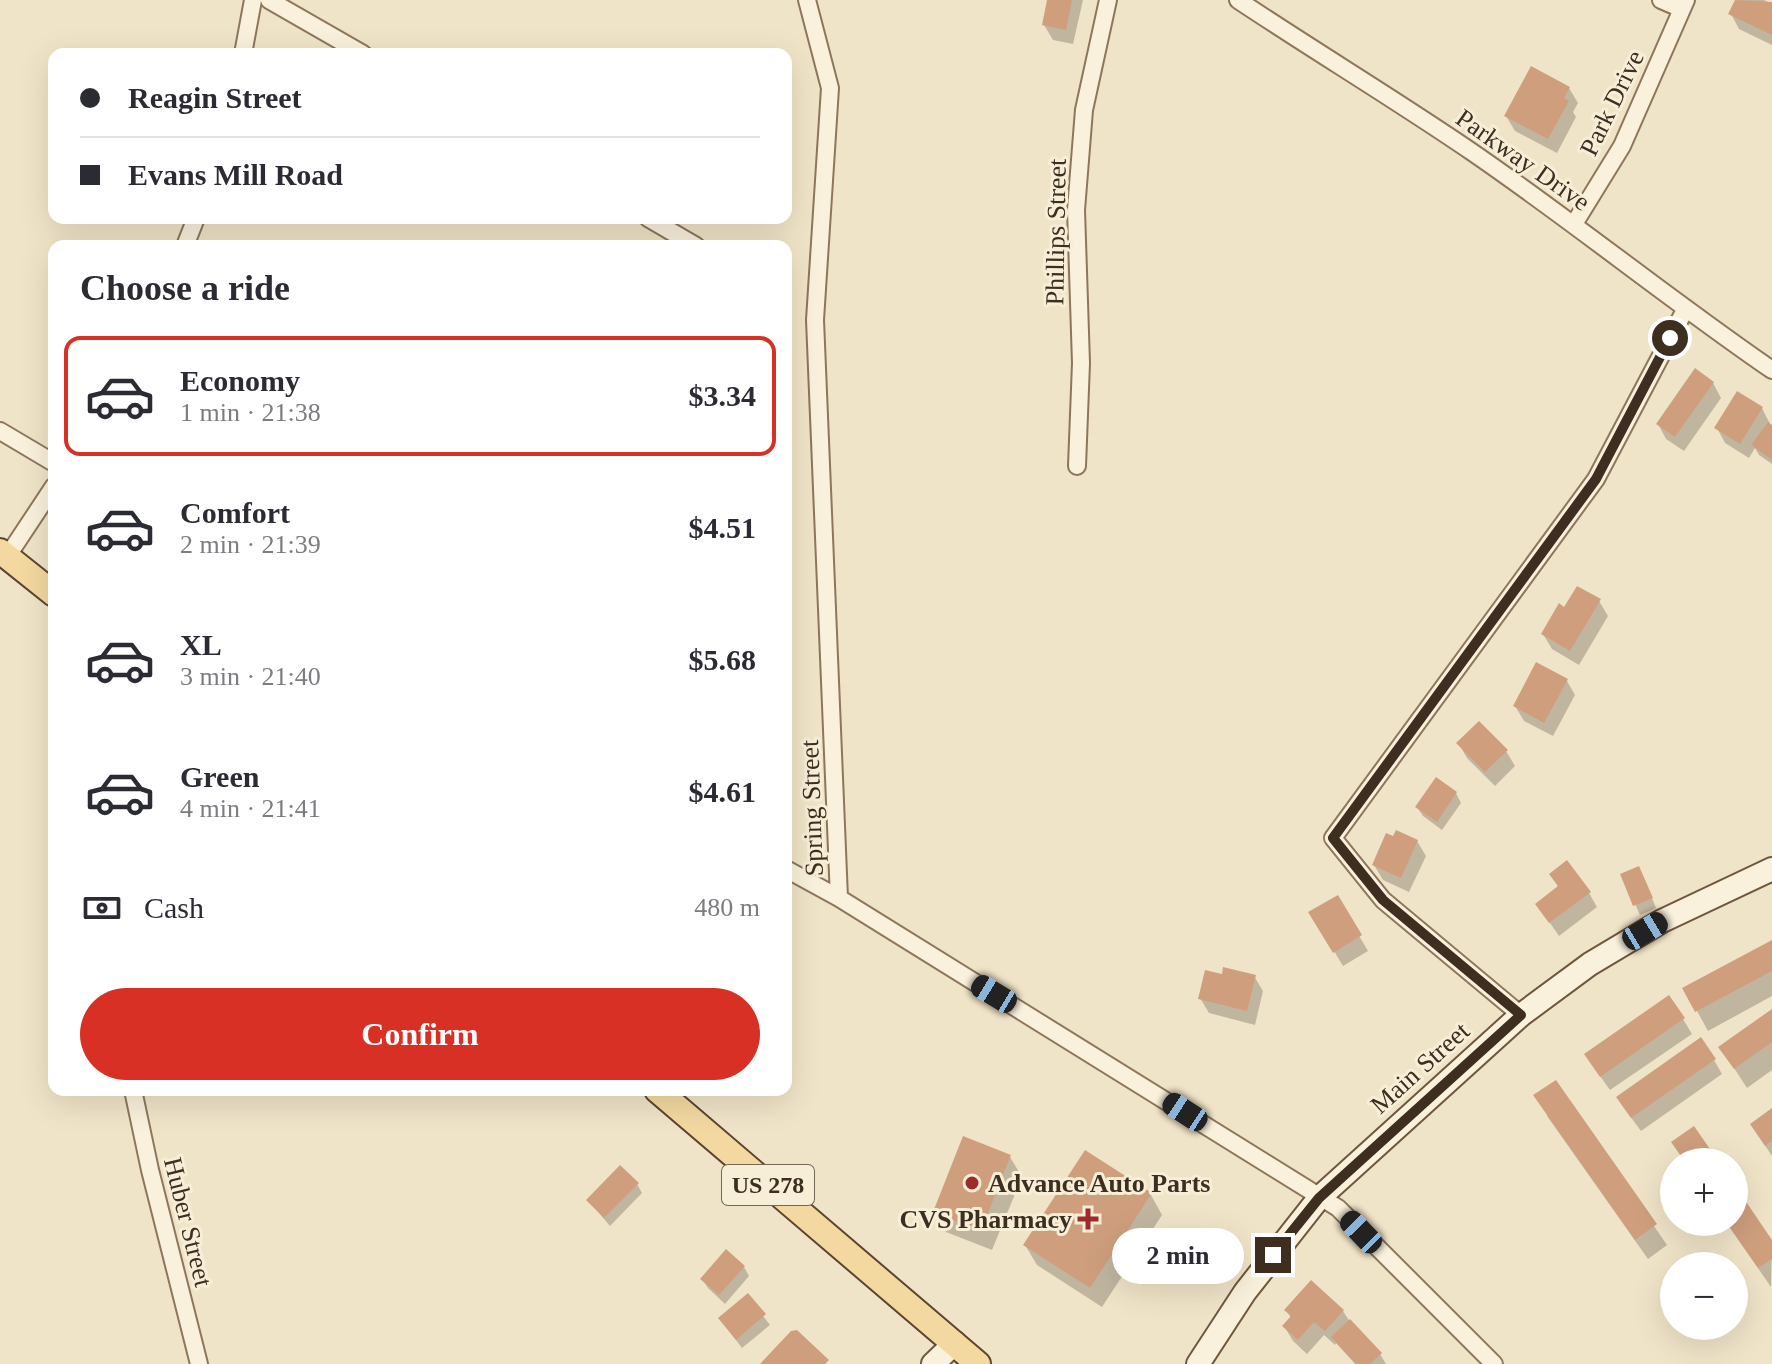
<!DOCTYPE html>
<meta charset="utf-8">
<style>
:root{--surface:#fff;--page:#f2f2f3;--text:#2b2b33;--muted:#7c7c81;--line:#e1e1e2;--accent:#d93025}
body{margin:0;font-family:"Times New Roman",serif;background:var(--page);color:var(--text);height:100vh;display:flex;flex-direction:column;font-size:30px;white-space:nowrap}
*{box-sizing:border-box;margin:0}
p{font-size:26px;color:var(--muted)}
.icon{flex:none;width:44px;height:44px;fill:none;stroke:currentColor;stroke-width:2;stroke-linecap:round;stroke-linejoin:round}
.map{position:relative;flex:1;overflow:hidden}
.drawer{position:absolute;left:48px;top:240px;width:744px;height:856px;display:flex;flex-direction:column;background:var(--surface);border-radius:16px;box-shadow:0 8px 32px #0002}
.drawer>*{flex:none}
.guide{position:absolute;left:48px;top:48px;width:744px;height:176px;border-radius:16px;box-shadow:0 8px 32px #0002;display:grid;align-content:center;height:176px;padding:0 32px;background:var(--surface)}
.controls{position:absolute;left:1660px;top:1148px;display:grid;gap:16px}
.controls a{display:grid;place-items:center;width:88px;height:88px;border-radius:50%;background:var(--surface);box-shadow:0 8px 32px #0002;font-size:40px}
.end{position:absolute;width:36px;height:36px;margin:-18px;border:10px solid #3d2e20;background:#fff;box-shadow:0 0 0 4px #fff}
.from{border-radius:50%}
.bubble{position:absolute;height:56px;border-radius:28px;background:var(--surface);box-shadow:0 8px 32px #0002;font-size:26px;font-weight:600;line-height:56px;text-align:center}
.car{position:absolute;width:24px;height:48px;margin:-24px -12px;border-radius:10px;box-shadow:0 0 6px 2px #0007;background:linear-gradient(#222 24%,#8ab4d8 0 40%,#222 0 76%,#8ab4d8 0 86%,#222 0)}
.guide b{display:flex;align-items:center;gap:28px;height:76px;font-size:30px}
.guide b+b{border-top:2px solid var(--line)}
.guide i{width:20px;height:20px;background:var(--text)}
ul{padding:0;list-style:none}
li{display:flex;align-items:center;gap:24px;height:120px;margin:0 16px 12px;padding:0 16px;border:4px solid transparent;border-radius:16px}
li div{flex:1}
li b{display:block;font-size:30px}
li em{font-style:normal;font-weight:600}
li.current{border-color:var(--accent)}
li>.icon{width:72px;height:72px;stroke-width:1.5}
h2{padding:0 32px;font-size:36px;line-height:96px}
.pay{display:flex;align-items:center;gap:20px;height:88px;padding:0 32px;font-size:30px}
.pay p{margin-inline-start:auto}
.button{display:flex;gap:16px;margin-top:auto;padding:16px 32px}
.button a{flex:1;height:92px;border-radius:48px;background:var(--accent);color:#fff;font-size:32px;font-weight:600;line-height:92px;text-align:center}
.map>svg:first-child{display:block}
</style>
<div class="map">
<svg width="1772" height="1364" viewBox="0 0 1772 1364">
<rect width="100%" height="100%" fill="#f0e4c8"/>
<path fill="#0003" d="M1049,0H1083L1073,44L1053,40L1044,25Z
M1738,0H1764L1772,4V45L1739,29L1731,14Z
M1569,88L1578,103L1573,112L1576,117L1557,153L1515,131L1506,116Z
M1713,383L1721,398L1684,451L1666,439L1658,424Z
M1762,408L1772,428V464L1759,455L1755,448L1749,458L1725,443L1717,428Z
M1599,601L1608,616L1579,665L1552,649L1543,634Z
M1567,681L1575,695L1553,736L1524,721L1515,706Z
M1459,744L1506,751L1515,766L1495,786L1467,758Z
M1456,793L1461,803L1442,830L1423,816L1417,807Z
M1417,841L1426,856L1409,892L1383,880L1374,865Z
M1551,875L1589,893L1597,907L1559,936L1537,904L1559,888Z
M1622,875L1644,878L1656,908L1640,915Z
M1337,898L1368,951L1343,966L1311,913Z
M1772,942V996L1708,1031L1685,989Z
M1223,976H1254L1263,991L1255,1025L1209,1013L1200,998Z
M1772,1012V1070L1747,1088L1721,1048Z
M1683,1019L1692,1034L1610,1090L1595,1069Z
M1714,1060L1722,1074L1641,1131L1627,1112Z
M1555,1082L1667,1245L1648,1259L1547,1116Z
M1772,1111V1156L1764,1144Z
M1086,1152L1151,1195L1162,1215L1102,1307L1037,1265L1025,1245Z
M1010,1157L1022,1177L992,1250L946,1232L935,1211Z
M637,1184L642,1193L610,1226L588,1200Z
M1734,1188L1772,1244L1771,1287L1726,1222H1734Z
M744,1267L749,1276L725,1304L708,1288L702,1279Z
M748,1296L770,1325L742,1348L720,1319Z
M1287,1311H1343L1350,1322L1380,1354L1386,1364H1355L1336,1343L1335,1345L1324,1335L1307,1354L1293,1341L1284,1326L1291,1318Z"/>
<path fill="#cf9f7d" d="M1047,0H1072L1066,30L1042,25Z
M1735,0L1772,2V35L1728,14Z
M1531,66L1570,87L1564,98L1569,101L1548,139L1504,116Z
M1695,368L1714,382L1675,437L1656,424Z
M1737,391L1763,407L1740,444L1714,428Z
M1768,422L1772,425V460L1751,445Z
M1577,586L1601,599L1570,651L1541,634L1559,603L1564,607Z
M1536,662L1568,679L1544,723L1513,706Z
M1479,721L1508,750L1485,772L1456,743Z
M1436,777L1457,792L1437,822L1415,807Z
M1396,830L1418,840L1401,878L1372,865L1386,833L1393,836Z
M1567,860L1591,892L1549,923L1535,904L1558,886L1549,874Z
M1639,866L1653,898L1633,906L1620,874Z
M1338,895L1362,935L1333,953L1308,912Z
M1772,940V971L1695,1012L1682,988Z
M1223,967L1256,975L1247,1011L1198,999L1205,970L1222,974Z
M1669,995L1685,1018L1600,1077L1584,1054Z
M1772,1009V1042L1734,1069L1718,1047Z
M1701,1037L1716,1059L1631,1118L1616,1097Z
M1556,1080L1657,1224L1635,1240L1533,1095Z
M1772,1108V1141L1765,1146L1750,1124Z
M1694,1126L1719,1162H1685L1671,1142Z
M963,1136L1011,1155L981,1231L933,1212Z
M1085,1150L1152,1193L1090,1288L1023,1245Z
M620,1165L639,1183L604,1218L586,1200Z
M1734,1184L1772,1240V1259L1758,1268L1726,1222H1734Z
M726,1249L745,1266L719,1295L700,1279Z
M1311,1280L1344,1310L1325,1331L1314,1322L1298,1340L1282,1326L1291,1316L1284,1310Z
M748,1293L766,1314L736,1340L718,1318Z
M1350,1319L1382,1353L1370,1364H1356L1331,1337Z
M797,1330L829,1360L825,1364H760L791,1331Z"/>
<g fill="none" stroke-linecap="round" stroke-linejoin="round">
<defs>
<path id="street" d="M269,0L363,54
M807,0L830,88L815,320L839,898
M1238,0C1316,52 1396,100 1472,152C1574,222 1670,300 1772,370
M1661,0L1682,9
M243,54L253,0
M648,218L696,246
M1574,224L1622,146L1686,0
M185,246L196,218
M0,431L54,463
M1077,466L1081,363L1076,210L1084,110L1108,0
M7,557L54,486
M786,869L839,898L1338,1208L1494,1364
M1521,1015L1383,900L1333,838L1596,479L1685,310
M133,1090L150,1170L199,1364"/>
<path id="secondary" d="M933,1364L955,1343
M1198,1364L1245,1292L1319,1198L1521,1015L1590,964L1662,921L1772,869"/>
<path id="primary" d="M0,551L54,594
M657,1090L978,1364"/>
</defs>
<use href="#street" stroke="#8d765c" stroke-width="20"/>
<use href="#secondary" stroke="#6f573f" stroke-width="26"/>
<use href="#primary" stroke="#5b4430" stroke-width="28"/>
<use href="#street" stroke="#faf1dc" stroke-width="16"/>
<use href="#secondary" stroke="#faf1dc" stroke-width="22"/>
<use href="#primary" stroke="#f3d9a0" stroke-width="24"/>
</g>
<g fill="none" stroke-linecap="round" stroke-linejoin="round">
<path stroke="#3d2e20" stroke-width="10" d="M1273,1255L1319,1198L1521,1015L1383,900L1333,838L1596,479L1670,338"/>
</g>
<g fill="#9e2a2b" stroke="#f7eed8" stroke-width="3">
<circle cx="972" cy="1183" r="8"/>
<path d="M1084 1207h8v8h8v8h-8v8h-8v-8h-8v-8h8z"/>
</g>
<g text-anchor="middle" dominant-baseline="central" stroke-width="6" stroke-linejoin="round" paint-order="stroke">
<rect fill="#f7eed8" stroke="#756857" stroke-width="2" x="722" y="1165" width="92" height="40" rx="6"/>
<g font-size="24" font-weight="bold" fill="#3d2e20">
<text x="768" y="1185">US 278</text>
</g>
<g font-size="26" fill="#3d2e20" stroke="#f7eed8">
<text transform="translate(1612 103) rotate(-64)">Park Drive</text>
<text transform="translate(1523 160) rotate(35)">Parkway Drive</text>
<text transform="translate(1056 232) rotate(-89)">Phillips Street</text>
<text transform="translate(812 808) rotate(-92)">Spring Street</text>
<text transform="translate(1420 1068) rotate(-42)">Main Street</text>
<text transform="translate(188 1222) rotate(76)">Huber Street</text>
</g>
<g font-size="26" font-weight="bold" fill="#3d2e20" stroke="#f7eed8" text-anchor="start">
<text x="988" y="1183">Advance Auto Parts</text>
<text x="1072" y="1219" text-anchor="end">CVS Pharmacy</text>
</g>
</g>
</svg>
<div class="controls">
<a>+</a>
<a>−</a>
</div>
<i class="end from" style="left:1670px;top:338px"></i>
<i class="end" style="left:1273px;top:1255px"></i>
<div class="bubble" style="left:1112px;top:1228px;width:132px">2 min</div>
<i class="car" style="left:1645px;top:931px;rotate:59deg"></i>
<i class="car" style="left:994px;top:994px;rotate:301deg"></i>
<i class="car" style="left:1185px;top:1112px;rotate:303deg"></i>
<i class="car" style="left:1361px;top:1232px;rotate:316deg"></i>
<div class="guide">
<b><i class="from"></i>Reagin Street</b>
<b><i></i>Evans Mill Road</b>
</div>
<section class="drawer">
<h2>Choose a ride</h2>
<ul>
<li class="current"><svg class="icon" aria-label="car" viewBox="0 0 24 24"><path d="M5 17H2v-5l4-1 3-4h7l3 4 3 1v5h-3M9 17h6M6 11h13"/><circle cx="7" cy="17" r="2"/><circle cx="17" cy="17" r="2"/></svg><div><b>Economy</b><p>1 min · 21:38</p></div><em>$3.34</em></li>
<li><svg class="icon" aria-label="car" viewBox="0 0 24 24"><path d="M5 17H2v-5l4-1 3-4h7l3 4 3 1v5h-3M9 17h6M6 11h13"/><circle cx="7" cy="17" r="2"/><circle cx="17" cy="17" r="2"/></svg><div><b>Comfort</b><p>2 min · 21:39</p></div><em>$4.51</em></li>
<li><svg class="icon" aria-label="car" viewBox="0 0 24 24"><path d="M5 17H2v-5l4-1 3-4h7l3 4 3 1v5h-3M9 17h6M6 11h13"/><circle cx="7" cy="17" r="2"/><circle cx="17" cy="17" r="2"/></svg><div><b>XL</b><p>3 min · 21:40</p></div><em>$5.68</em></li>
<li><svg class="icon" aria-label="car" viewBox="0 0 24 24"><path d="M5 17H2v-5l4-1 3-4h7l3 4 3 1v5h-3M9 17h6M6 11h13"/><circle cx="7" cy="17" r="2"/><circle cx="17" cy="17" r="2"/></svg><div><b>Green</b><p>4 min · 21:41</p></div><em>$4.61</em></li>
</ul>
<div class="pay"><svg class="icon" aria-label="cash" viewBox="0 0 24 24"><path d="M3 7h18v10H3z"/><circle cx="12" cy="12" r="2"/></svg>Cash<p>480 m</p></div>
<div class="button"><a>Confirm</a></div>
</section>
</div>
